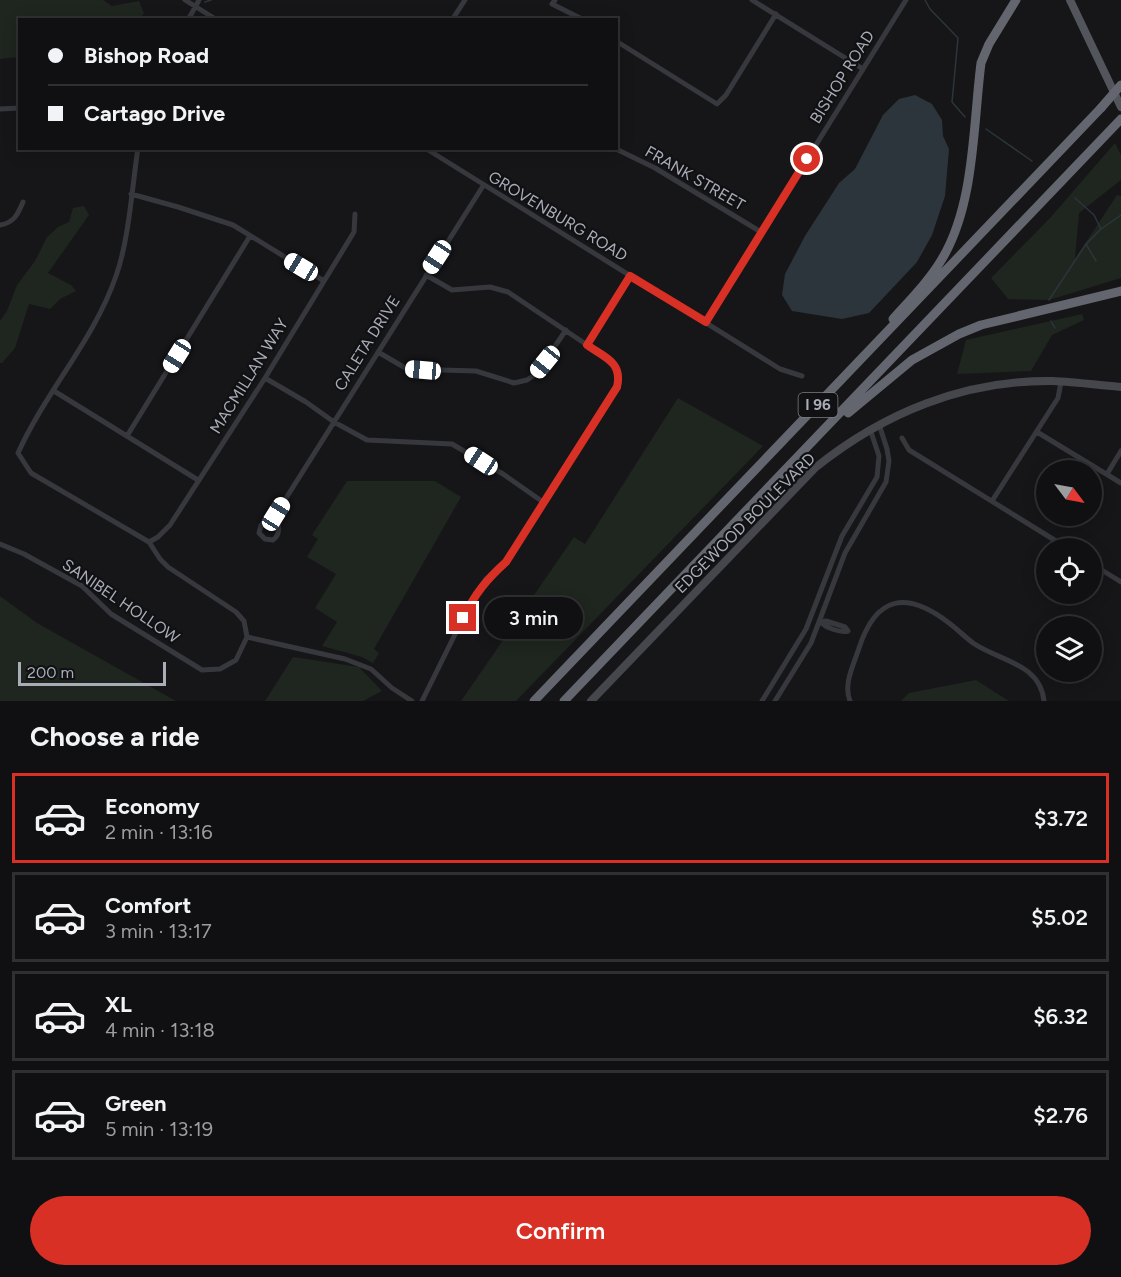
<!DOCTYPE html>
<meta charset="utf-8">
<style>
:root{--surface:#101012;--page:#19191b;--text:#f1f3f6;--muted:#9c9d9f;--line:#303032;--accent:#d93025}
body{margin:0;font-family:Figtree,sans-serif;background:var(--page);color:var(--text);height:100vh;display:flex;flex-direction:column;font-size:22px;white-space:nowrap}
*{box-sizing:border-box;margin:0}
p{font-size:20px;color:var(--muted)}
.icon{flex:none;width:33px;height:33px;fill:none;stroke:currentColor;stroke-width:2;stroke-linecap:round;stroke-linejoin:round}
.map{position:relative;height:701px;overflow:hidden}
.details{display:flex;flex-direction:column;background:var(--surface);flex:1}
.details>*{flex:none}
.top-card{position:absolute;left:18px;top:18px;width:600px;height:132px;border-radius:0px;box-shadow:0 3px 15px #0003,0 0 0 2px var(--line);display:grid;align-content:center;height:132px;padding:0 30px;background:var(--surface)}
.needle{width:39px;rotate:122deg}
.tools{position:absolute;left:1036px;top:460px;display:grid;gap:12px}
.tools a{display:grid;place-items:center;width:66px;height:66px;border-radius:50%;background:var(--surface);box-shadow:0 3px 15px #0003,0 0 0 2px var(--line);font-size:30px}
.scale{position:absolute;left:18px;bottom:15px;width:148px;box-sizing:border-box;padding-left:6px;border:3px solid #a8adb8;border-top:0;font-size:16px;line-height:21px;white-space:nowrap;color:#a8adb8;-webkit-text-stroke:4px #111113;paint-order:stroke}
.end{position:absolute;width:27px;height:27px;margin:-14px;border:8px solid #d93025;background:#fff;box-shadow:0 0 0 3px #fff}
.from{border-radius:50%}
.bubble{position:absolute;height:42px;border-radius:21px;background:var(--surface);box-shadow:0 3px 15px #0003,0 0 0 2px var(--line);font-size:20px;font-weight:600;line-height:42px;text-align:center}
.car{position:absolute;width:18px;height:36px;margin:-18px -9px;border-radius:8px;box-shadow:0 0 4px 2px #0007;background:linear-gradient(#fff 24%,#345 0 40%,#fff 0 76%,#345 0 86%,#fff 0)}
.top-card b{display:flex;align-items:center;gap:21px;height:57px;font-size:22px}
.top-card b+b{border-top:2px solid var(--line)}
.top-card i{width:15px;height:15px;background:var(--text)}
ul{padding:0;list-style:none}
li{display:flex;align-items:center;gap:18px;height:90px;margin:0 12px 9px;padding:0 18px;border:3px solid var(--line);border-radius:0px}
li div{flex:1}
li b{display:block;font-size:22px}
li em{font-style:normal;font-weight:600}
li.active{border-color:var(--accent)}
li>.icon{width:54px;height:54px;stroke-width:1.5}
h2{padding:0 30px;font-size:27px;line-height:72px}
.primary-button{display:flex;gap:12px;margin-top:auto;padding:12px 30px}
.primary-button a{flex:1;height:69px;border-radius:36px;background:var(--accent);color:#fff;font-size:24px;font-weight:600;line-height:69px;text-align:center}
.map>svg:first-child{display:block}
</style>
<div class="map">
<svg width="1121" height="701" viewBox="0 0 1121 701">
<rect width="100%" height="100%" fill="#161618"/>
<path fill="#1e261f" d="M0,0H103L112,6L139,1L144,13L140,19L20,20L19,57L0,59Z
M1115,143L1121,155V180L1079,213L1075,259L1117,195L1121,196V278L1049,300L1008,299L991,278L1050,218Z
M84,206L89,215L48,273L71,285L76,291L60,299L50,309L29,304L15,348L2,363H0V321L7,311L17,285L35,261L47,237L58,227L69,222L73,208Z
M1082,314L1084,320L1052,335L1031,371L957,374L966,340Z
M678,398L763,446L516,701H461L574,537L585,544Z
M347,481H435L461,497L374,649L379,653L373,663L362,657L322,646L337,622L315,608L336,574L307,557L318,539L312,535Z
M0,596L37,623L176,701H0Z
M293,657L359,667L382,691L363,701H265Z
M976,680L1009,701H901L909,693Z"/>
<path fill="#2c353c" d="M915,95L932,104L942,120L943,136L949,149L945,196L932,235L917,262L869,313L842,319L792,311L782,295L785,274L805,236L839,183L855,169L883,115L899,99Z"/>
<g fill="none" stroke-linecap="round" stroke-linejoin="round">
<path stroke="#2c353c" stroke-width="1.5" d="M925,0L930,9L958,38L952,102L965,117
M205,2L211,0
M986,129L1032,161
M1075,198L1094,215L1101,229L1121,215
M1086,244L1096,261
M1049,300L1086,244L1101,229
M1051,321L1055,328"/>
<path stroke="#37383d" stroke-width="5" d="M185,0L217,20
M555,0L552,4L584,20
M752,0L863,69
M188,20L199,0
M452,20L465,0
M616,41L717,104L726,95L776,14
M0,109L20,108
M138,148C132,187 129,240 116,276C94,340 46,391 18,453L31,473L149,542L160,559L168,567L236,612L244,621L247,637
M425,148L780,369L802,376
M614,148L655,168L761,232
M131,194L178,207L233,225L324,281
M0,225C14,223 18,214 23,202
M706,322L906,0
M587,345L630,276
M378,352L407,369L476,371L514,383L527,380L536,374L566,330
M265,378L306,402L334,422L367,440L452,444L503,474L543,502
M54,391L198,480
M1037,432L1121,483
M127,436L250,236
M902,438L909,450L1069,549
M1107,474L1121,451
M992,501L1058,398L1061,382
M276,514C278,524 282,533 273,540L265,539L259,533L261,525L276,514L483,186
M149,542L158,537L170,525L265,378L354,232L355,214
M0,544L24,554L82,586L111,614L202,670L220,669L236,660L247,637
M1092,564L1121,582
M826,621L845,627L848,631C840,633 827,628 820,622Z
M247,637L345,659L371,669L392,688L412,701
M422,701L473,598L486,579L506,562L617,387C620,376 620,369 611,361L508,292L490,287L452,290L426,275
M762,701L806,629L842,536L877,477L879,456L870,429
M775,701L811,643L845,553L886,482L889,461L887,449L879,424
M850,701C843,684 854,664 859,648C876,596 906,590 949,623C957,629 965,637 973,643C999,661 1040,663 1044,701"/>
<path stroke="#45474d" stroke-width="8" d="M591,701L815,468C883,413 964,380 1052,381C1075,382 1098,385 1121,387"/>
<path stroke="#53555c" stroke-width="8" d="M1070,0L1121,107"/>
<path stroke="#63666e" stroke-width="9" d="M893,319C910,300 929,281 942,259C975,204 973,125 981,63L989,44L1016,0
M848,413L912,360L959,334L981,325L1121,291
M534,701L1101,108
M564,701L1121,119"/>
<path stroke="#63666e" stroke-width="9" d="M1101,108L1121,85"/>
</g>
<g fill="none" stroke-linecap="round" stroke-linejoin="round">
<path stroke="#d93025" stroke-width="8" d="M463,618C475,594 486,580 506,562L617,387C623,362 604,357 587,345L630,276L706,322L807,159"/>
</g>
<g text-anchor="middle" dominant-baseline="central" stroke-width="4.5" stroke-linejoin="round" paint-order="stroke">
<rect fill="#111113" stroke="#7b7e86" stroke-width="1.5" x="798.5" y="393" width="39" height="24" rx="4.5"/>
<g font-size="15" font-weight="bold" fill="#a8adb8">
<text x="818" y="405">I 96</text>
</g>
<g font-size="16" fill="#a8adb8" stroke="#111113">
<text transform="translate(842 77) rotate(-58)">BISHOP ROAD</text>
<text transform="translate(695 178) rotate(30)">FRANK STREET</text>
<text transform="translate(558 216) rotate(31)">GROVENBURG ROAD</text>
<text transform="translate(367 343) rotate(-58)">CALETA DRIVE</text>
<text transform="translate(249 376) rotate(-58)">MACMILLAN WAY</text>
<text transform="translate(745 523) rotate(-45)">EDGEWOOD BOULEVARD</text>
<text transform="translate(121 601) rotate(34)">SANIBEL HOLLOW</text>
</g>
</g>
</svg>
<div class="tools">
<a><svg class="needle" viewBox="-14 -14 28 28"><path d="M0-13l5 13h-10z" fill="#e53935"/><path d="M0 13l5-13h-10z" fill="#9c9d9f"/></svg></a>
<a><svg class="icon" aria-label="locate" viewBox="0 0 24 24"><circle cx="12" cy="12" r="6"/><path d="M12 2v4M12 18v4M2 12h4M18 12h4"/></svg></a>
<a><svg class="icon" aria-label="layers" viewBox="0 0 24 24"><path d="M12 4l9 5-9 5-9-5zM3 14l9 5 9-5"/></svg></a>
</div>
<div class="scale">200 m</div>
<i class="end from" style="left:807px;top:159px"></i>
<i class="end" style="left:463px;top:618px"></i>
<div class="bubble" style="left:484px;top:597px;width:99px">3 min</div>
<i class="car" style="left:437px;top:257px;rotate:213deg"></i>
<i class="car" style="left:301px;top:267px;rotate:301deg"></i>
<i class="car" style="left:177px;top:356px;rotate:212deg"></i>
<i class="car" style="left:545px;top:362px;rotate:219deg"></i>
<i class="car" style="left:423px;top:370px;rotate:275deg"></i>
<i class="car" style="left:481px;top:461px;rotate:303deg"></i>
<i class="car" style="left:276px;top:514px;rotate:32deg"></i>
<div class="top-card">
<b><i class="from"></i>Bishop Road</b>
<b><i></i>Cartago Drive</b>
</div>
</div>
<section class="details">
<h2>Choose a ride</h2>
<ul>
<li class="active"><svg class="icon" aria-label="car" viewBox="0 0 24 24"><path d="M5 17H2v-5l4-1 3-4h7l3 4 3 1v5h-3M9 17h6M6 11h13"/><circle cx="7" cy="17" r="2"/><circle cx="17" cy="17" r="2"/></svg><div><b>Economy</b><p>2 min · 13:16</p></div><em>$3.72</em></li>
<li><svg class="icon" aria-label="car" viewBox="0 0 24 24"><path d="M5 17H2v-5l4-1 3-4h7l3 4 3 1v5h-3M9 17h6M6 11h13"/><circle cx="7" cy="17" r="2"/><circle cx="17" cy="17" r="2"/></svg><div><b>Comfort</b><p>3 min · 13:17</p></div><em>$5.02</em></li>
<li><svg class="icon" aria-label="car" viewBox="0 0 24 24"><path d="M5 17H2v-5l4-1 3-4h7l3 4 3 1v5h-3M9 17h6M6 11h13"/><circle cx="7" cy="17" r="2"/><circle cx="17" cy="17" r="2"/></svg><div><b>XL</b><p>4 min · 13:18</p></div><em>$6.32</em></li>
<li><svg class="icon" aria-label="car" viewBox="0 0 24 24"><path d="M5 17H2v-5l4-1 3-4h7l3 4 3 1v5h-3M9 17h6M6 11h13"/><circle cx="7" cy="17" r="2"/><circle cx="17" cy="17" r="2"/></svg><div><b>Green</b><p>5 min · 13:19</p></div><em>$2.76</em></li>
</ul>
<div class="primary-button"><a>Confirm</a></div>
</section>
